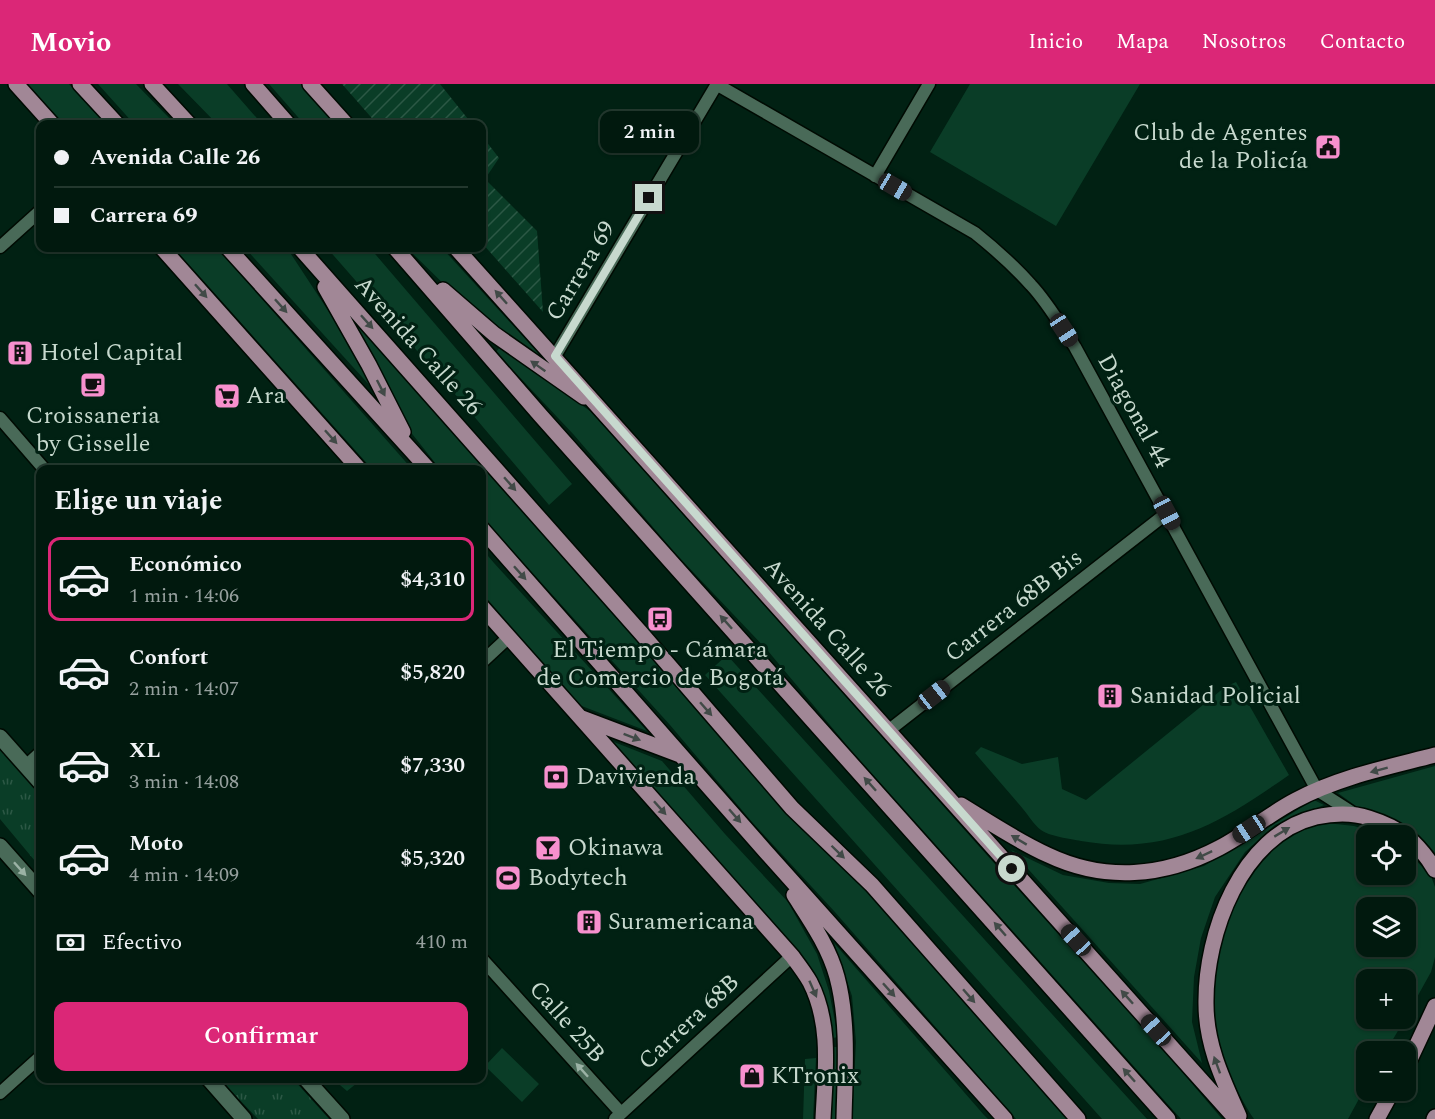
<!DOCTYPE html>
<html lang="es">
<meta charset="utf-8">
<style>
:root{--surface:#01190e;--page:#0f261c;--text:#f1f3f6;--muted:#96a09e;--line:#23382e;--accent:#db2777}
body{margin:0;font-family:Spectral,serif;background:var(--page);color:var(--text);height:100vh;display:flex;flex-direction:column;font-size:22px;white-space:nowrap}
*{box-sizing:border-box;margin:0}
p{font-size:20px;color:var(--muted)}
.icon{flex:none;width:33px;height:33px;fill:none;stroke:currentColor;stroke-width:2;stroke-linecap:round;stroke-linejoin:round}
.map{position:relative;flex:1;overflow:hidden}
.panel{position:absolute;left:36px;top:381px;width:450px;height:618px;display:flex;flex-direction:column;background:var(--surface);border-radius:12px;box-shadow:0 2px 4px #0004,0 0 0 2px var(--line)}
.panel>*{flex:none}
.hud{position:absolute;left:36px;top:36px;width:450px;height:132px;border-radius:12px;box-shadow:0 2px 4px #0004,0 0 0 2px var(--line);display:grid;align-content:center;height:132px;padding:0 18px;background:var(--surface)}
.tools{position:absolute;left:1356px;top:741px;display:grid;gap:12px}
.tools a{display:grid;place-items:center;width:60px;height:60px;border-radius:12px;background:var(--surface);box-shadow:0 2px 4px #0004,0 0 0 2px var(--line);font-size:30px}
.end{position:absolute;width:27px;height:27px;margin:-14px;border:8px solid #c7d9ce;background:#111;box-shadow:0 0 0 3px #111}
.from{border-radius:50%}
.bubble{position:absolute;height:42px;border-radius:12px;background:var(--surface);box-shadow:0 2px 4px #0004,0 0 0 2px var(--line);font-size:20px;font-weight:600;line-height:42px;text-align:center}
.car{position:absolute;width:18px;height:36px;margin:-18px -9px;border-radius:8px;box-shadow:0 0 4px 2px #0007;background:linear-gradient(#222 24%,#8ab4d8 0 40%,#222 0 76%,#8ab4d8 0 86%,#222 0)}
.hud b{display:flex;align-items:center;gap:21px;height:57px;font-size:22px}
.hud b+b{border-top:2px solid var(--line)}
.hud i{width:15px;height:15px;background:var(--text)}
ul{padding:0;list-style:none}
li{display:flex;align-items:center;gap:18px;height:84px;margin:0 12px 9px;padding:0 6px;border:3px solid transparent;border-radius:12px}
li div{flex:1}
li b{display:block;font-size:22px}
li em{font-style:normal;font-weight:600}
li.on{border-color:var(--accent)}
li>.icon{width:54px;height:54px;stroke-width:1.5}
h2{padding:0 18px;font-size:27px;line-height:72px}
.pay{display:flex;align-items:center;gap:15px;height:66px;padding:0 18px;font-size:22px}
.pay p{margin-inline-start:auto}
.action{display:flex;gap:12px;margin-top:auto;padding:12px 18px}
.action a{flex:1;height:69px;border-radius:12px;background:var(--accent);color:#fff;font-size:24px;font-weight:600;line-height:69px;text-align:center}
header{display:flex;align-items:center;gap:36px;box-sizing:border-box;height:84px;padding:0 30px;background:var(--accent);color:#fff}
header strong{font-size:28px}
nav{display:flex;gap:33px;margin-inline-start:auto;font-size:21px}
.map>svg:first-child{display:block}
</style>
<header>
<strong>Movio</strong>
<nav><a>Inicio</a><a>Mapa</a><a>Nosotros</a><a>Contacto</a></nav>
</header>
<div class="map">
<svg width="1435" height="1035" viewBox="0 0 1435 1035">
<defs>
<pattern id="park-tufts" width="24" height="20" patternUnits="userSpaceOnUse" patternTransform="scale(1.5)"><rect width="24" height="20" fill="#0a3d27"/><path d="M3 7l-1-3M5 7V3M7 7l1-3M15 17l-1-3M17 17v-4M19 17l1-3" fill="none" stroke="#2c5845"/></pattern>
<pattern id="garden-furrows" width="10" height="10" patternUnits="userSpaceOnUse" patternTransform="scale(1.5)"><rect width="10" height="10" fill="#0a3d27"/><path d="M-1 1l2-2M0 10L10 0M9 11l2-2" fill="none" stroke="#2c5845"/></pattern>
</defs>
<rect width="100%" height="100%" fill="#012113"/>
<path fill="#0a3d27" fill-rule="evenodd" d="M27,0H69L105,40H64Z
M98,0H136L175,40H134Z
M178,0H227L262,40H217Z
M269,0H301L336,40H304Z
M970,0H1140L1056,142L930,68Z
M174,164H217L412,385H372Z
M245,164H287L352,263L372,304Z
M327,164H370L572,400L549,421L461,317Z
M407,164H442L540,271L510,256L461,217Z
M355,232L577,490L693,619L781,722L874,815L977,933L1071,1035H1016L834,827L752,738L670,641L482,433V386L440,385L409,346L352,236Z
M500,263L590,327L618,357L994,779L1166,969L1222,1035H1181L850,665L768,567L676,470L574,351L496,268Z
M482,465L494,479L647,647L579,621L482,509Z
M727,571L1147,1035H1102L705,591Z
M1236,598L1289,691C1220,739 1168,772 1081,757C1071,755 1048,752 1041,746C1034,741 1029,732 1023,725C1007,706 991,688 975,669L981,663L1022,680L1058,673L1062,705L1086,716L1225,603Z
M604,654L662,677L725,750L788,818L817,870L829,907L838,953L833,954L820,905Z
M1435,682V769L1420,752L1391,734L1357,723L1338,709Z
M1314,716L1324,721L1275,741L1245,768L1215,813L1201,854L1194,893L1192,938L1202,979L1011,766L1063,791L1109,799L1140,800L1204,782Z
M1327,739L1354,742L1382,751L1366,752V790H1406V766L1431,792L1435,803V873L1431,888L1406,933V896H1366V934L1405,935L1386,967L1366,968V1002L1348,1035H1254C1238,1012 1212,957 1210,930C1209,921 1212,911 1213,902C1219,846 1240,779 1292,748C1301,743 1316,742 1327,739ZM1366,824H1406V862H1366Z
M834,859L984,1031L988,1035H852L856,958L852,912Z
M833,963H838L835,1035H830Z
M502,964L539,1000L522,1018L485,982Z
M816,974L813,1035H803L805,975Z"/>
<path fill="url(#park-tufts)" d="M0,664L40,710V783L0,735Z
M220,995H293L329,1035H258Z
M333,995H362L347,1007Z"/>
<path fill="url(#garden-furrows)" d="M342,0H440L472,40H377Z
M482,52L499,74L485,95L537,147L543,228L482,159Z"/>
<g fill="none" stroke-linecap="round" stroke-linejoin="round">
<defs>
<path id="minor" d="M716,0L975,149C995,165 1014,182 1031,201C1048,219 1061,242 1075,263L1317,706L1353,729
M875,92L929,0
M0,163L40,127
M555,272L717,0
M0,334L45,386
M482,578L509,553
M888,647L1167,429
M26,682L40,669
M482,875L621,1029
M0,1009L40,973
M615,1035L792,872"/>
<path id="tertiary" d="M0,653L40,698
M0,762L40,807
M208,994L244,1035
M305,994L342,1035"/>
<path id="primary" d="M16,0L52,40
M80,0L117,40
M152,0L189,40
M253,0L288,40
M310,0L346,40
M162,164L360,386
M228,164L429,386
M300,164L641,549L792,724L872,801L1078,1035
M395,164L541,332L1168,1035
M456,164L1236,1035
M325,203L369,281L403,348
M443,206L494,250L584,313
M482,445L766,768L1005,1035
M482,523L792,872C798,880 805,889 810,898C832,941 825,989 823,1035
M582,634L680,671
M961,721C989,738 1017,757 1048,771C1105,798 1164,793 1219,764C1246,750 1269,730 1296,716C1339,693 1389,683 1435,671
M794,811C810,836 829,863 837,893C849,938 845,988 844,1035
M1406,984L1435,922
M1239,1032C1223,996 1206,961 1206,920C1205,850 1241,751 1316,733C1334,729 1351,728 1369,734C1401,744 1418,758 1435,786
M1377,1035L1393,1006
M1434,1035L1435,1033"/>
</defs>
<use href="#minor" stroke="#000a02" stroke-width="15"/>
<use href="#tertiary" stroke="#000a02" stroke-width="18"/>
<use href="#primary" stroke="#000a02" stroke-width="18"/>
<use href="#minor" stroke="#496a58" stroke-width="12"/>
<use href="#tertiary" stroke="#496a58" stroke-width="15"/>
<use href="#primary" stroke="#a18796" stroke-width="15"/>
</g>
<defs><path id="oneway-solid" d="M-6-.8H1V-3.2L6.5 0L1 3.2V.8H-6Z" transform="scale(1.5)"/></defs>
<g fill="#414a47">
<use href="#oneway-solid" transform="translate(201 207) rotate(48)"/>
<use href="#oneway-solid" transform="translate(501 213) rotate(-132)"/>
<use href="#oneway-solid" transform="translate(281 222) rotate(48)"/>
<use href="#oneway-solid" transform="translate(367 238) rotate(48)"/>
<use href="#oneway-solid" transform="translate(538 282) rotate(-145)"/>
<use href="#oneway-solid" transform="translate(381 304) rotate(63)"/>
<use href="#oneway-solid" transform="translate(331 353) rotate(48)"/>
<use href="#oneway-solid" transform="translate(510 400) rotate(49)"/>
<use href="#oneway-solid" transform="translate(520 489) rotate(48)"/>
<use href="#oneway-solid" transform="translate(726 538) rotate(-132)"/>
<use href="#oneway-solid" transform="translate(706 625) rotate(49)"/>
<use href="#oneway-solid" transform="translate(632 653) rotate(21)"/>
<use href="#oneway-solid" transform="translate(1379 686) rotate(165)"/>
<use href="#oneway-solid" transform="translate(870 700) rotate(-132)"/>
<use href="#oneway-solid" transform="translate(660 724) rotate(48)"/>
<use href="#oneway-solid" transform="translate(735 732) rotate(49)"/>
<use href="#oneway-solid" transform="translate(1282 748) rotate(-31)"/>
<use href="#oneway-solid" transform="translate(1019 756) rotate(-149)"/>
<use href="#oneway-solid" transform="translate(838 768) rotate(44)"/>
<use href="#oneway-solid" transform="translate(1204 771) rotate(155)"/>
<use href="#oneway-solid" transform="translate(1000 845) rotate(-131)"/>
<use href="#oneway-solid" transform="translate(813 905) rotate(66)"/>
<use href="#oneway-solid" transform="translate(889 906) rotate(48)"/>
<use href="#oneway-solid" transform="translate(969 912) rotate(49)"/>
<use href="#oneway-solid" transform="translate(1127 913) rotate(-132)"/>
<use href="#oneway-solid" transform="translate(1217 981) rotate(-110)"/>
<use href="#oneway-solid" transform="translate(1129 991) rotate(-132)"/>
</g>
<g fill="#9bb2a5">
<use href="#oneway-solid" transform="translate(20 785) rotate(48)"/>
<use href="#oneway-solid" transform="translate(582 986) rotate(-132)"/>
</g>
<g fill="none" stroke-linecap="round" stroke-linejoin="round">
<path stroke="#c7d9ce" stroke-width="8" d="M649,114L555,272L1012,785"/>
</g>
<defs>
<symbol id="civic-square" viewBox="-11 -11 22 22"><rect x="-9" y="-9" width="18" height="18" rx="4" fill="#f790ce" stroke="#012113"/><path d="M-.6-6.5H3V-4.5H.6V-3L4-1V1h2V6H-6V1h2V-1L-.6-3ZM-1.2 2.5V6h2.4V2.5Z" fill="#111"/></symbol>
<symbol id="building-square" viewBox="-11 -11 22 22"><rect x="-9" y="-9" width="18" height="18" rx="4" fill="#f790ce" stroke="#012113"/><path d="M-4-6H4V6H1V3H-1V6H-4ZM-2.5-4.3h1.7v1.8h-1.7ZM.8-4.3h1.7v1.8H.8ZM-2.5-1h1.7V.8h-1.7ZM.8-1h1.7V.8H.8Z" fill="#111"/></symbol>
<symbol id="cafe-square" viewBox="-11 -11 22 22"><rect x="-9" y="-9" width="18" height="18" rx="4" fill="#f790ce" stroke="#012113"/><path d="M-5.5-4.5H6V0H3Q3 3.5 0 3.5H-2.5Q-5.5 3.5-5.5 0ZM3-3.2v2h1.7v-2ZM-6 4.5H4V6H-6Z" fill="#111"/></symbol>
<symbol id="supermarket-square" viewBox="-11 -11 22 22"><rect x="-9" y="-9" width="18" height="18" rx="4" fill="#f790ce" stroke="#012113"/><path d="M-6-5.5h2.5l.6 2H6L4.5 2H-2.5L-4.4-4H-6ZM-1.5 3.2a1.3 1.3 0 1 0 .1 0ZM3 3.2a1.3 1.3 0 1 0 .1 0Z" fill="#111"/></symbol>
<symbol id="bus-square" viewBox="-11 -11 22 22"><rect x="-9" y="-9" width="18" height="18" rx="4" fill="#f790ce" stroke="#012113"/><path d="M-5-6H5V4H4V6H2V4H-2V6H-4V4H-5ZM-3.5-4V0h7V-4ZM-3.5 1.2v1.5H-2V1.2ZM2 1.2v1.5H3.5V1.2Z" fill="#111"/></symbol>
<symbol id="bank-square" viewBox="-11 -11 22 22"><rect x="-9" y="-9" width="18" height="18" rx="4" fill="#f790ce" stroke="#012113"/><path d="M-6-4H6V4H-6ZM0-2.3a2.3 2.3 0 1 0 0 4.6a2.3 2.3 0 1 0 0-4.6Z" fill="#111"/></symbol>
<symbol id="bar-square" viewBox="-11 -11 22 22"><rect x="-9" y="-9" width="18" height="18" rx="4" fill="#f790ce" stroke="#012113"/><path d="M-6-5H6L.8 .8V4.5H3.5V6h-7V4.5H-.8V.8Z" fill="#111"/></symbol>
<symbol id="stadium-square" viewBox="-11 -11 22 22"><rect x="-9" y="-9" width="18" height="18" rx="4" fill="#f790ce" stroke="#012113"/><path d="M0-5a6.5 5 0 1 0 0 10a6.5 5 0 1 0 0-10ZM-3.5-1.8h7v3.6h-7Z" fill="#111"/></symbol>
<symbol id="shop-square" viewBox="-11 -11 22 22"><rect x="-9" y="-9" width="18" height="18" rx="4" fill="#f790ce" stroke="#012113"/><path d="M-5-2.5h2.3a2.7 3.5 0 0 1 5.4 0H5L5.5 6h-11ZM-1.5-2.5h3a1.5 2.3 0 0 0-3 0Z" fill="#111"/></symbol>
</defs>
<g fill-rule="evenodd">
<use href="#civic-square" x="1313" y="48" width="30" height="30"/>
<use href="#building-square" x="5" y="254" width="30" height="30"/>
<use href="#cafe-square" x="78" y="286" width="30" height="30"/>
<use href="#supermarket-square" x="212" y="297" width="30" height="30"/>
<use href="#bus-square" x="645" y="520" width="30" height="30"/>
<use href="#building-square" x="1095" y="597" width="30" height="30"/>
<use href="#bank-square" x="541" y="678" width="30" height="30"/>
<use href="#bar-square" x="533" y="749" width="30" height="30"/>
<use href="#stadium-square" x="493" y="779" width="30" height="30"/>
<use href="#building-square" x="574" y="823" width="30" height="30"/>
<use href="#shop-square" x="737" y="977" width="30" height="30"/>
</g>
<g text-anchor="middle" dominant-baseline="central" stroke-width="6" stroke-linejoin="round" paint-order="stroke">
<g font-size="24" fill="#c7d9ce" stroke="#012113" text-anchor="start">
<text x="1308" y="49" text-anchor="end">Club de Agentes<tspan x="1308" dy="28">de la Policía</tspan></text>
<text x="40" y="269">Hotel Capital</text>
<text x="246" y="312">Ara</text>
<text x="93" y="332" text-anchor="middle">Croissaneria<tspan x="93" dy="28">by Gisselle</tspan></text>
<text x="660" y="566" text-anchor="middle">El Tiempo - Cámara<tspan x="660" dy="28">de Comercio de Bogotá</tspan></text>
<text x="1130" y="612">Sanidad Policial</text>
<text x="576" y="693">Davivienda</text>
<text x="568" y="764">Okinawa</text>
<text x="528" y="794">Bodytech</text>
<text x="608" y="838">Suramericana</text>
<text x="771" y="992">KTronix</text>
</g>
<g font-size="24" fill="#c7d9ce" stroke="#012113">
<text transform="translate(581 187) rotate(-59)">Carrera 69</text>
<text transform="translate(418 262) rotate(48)">Avenida Calle 26</text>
<text transform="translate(1134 327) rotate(61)">Diagonal 44</text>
<text transform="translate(1014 522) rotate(-38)">Carrera 68B Bis</text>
<text transform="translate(827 544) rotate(48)">Avenida Calle 26</text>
<text transform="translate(567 938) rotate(48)">Calle 25B</text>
<text transform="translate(689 938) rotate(-43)">Carrera 68B</text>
</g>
</g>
</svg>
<div class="tools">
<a><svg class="icon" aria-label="locate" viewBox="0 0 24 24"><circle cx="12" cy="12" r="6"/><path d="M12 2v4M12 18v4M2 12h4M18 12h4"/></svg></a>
<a><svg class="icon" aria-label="layers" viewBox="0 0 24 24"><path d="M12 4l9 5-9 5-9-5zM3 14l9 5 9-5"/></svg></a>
<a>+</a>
<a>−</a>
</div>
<i class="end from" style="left:1012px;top:785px"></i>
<i class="end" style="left:649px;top:114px"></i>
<div class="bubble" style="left:600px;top:27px;width:99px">2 min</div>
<i class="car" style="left:895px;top:103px;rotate:120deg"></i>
<i class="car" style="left:1064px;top:246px;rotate:147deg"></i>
<i class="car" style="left:1167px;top:429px;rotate:152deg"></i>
<i class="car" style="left:934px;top:611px;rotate:52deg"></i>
<i class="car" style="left:1249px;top:745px;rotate:237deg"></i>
<i class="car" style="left:1076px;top:856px;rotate:318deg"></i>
<i class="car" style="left:1156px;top:946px;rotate:318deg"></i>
<div class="hud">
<b><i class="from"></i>Avenida Calle 26</b>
<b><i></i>Carrera 69</b>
</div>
<section class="panel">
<h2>Elige un viaje</h2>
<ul>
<li class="on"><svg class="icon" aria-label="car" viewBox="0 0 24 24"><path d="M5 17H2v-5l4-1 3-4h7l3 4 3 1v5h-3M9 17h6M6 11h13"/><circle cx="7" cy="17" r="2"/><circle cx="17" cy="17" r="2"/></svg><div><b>Económico</b><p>1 min · 14:06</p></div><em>$4,310</em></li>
<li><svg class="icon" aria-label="car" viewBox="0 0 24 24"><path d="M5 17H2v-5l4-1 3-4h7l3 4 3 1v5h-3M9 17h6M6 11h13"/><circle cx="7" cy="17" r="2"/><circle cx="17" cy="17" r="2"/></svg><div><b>Confort</b><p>2 min · 14:07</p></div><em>$5,820</em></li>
<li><svg class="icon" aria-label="car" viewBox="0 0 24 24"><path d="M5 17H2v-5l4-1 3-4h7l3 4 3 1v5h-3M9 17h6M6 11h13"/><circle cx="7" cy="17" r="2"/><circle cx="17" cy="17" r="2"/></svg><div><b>XL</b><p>3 min · 14:08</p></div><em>$7,330</em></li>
<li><svg class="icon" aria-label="car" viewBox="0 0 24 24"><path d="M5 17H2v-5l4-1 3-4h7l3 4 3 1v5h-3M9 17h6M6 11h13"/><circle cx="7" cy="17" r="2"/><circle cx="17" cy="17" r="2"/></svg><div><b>Moto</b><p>4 min · 14:09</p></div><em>$5,320</em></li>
</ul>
<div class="pay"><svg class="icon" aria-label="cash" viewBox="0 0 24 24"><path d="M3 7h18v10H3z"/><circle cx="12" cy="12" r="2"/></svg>Efectivo<p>410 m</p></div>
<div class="action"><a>Confirmar</a></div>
</section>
</div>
